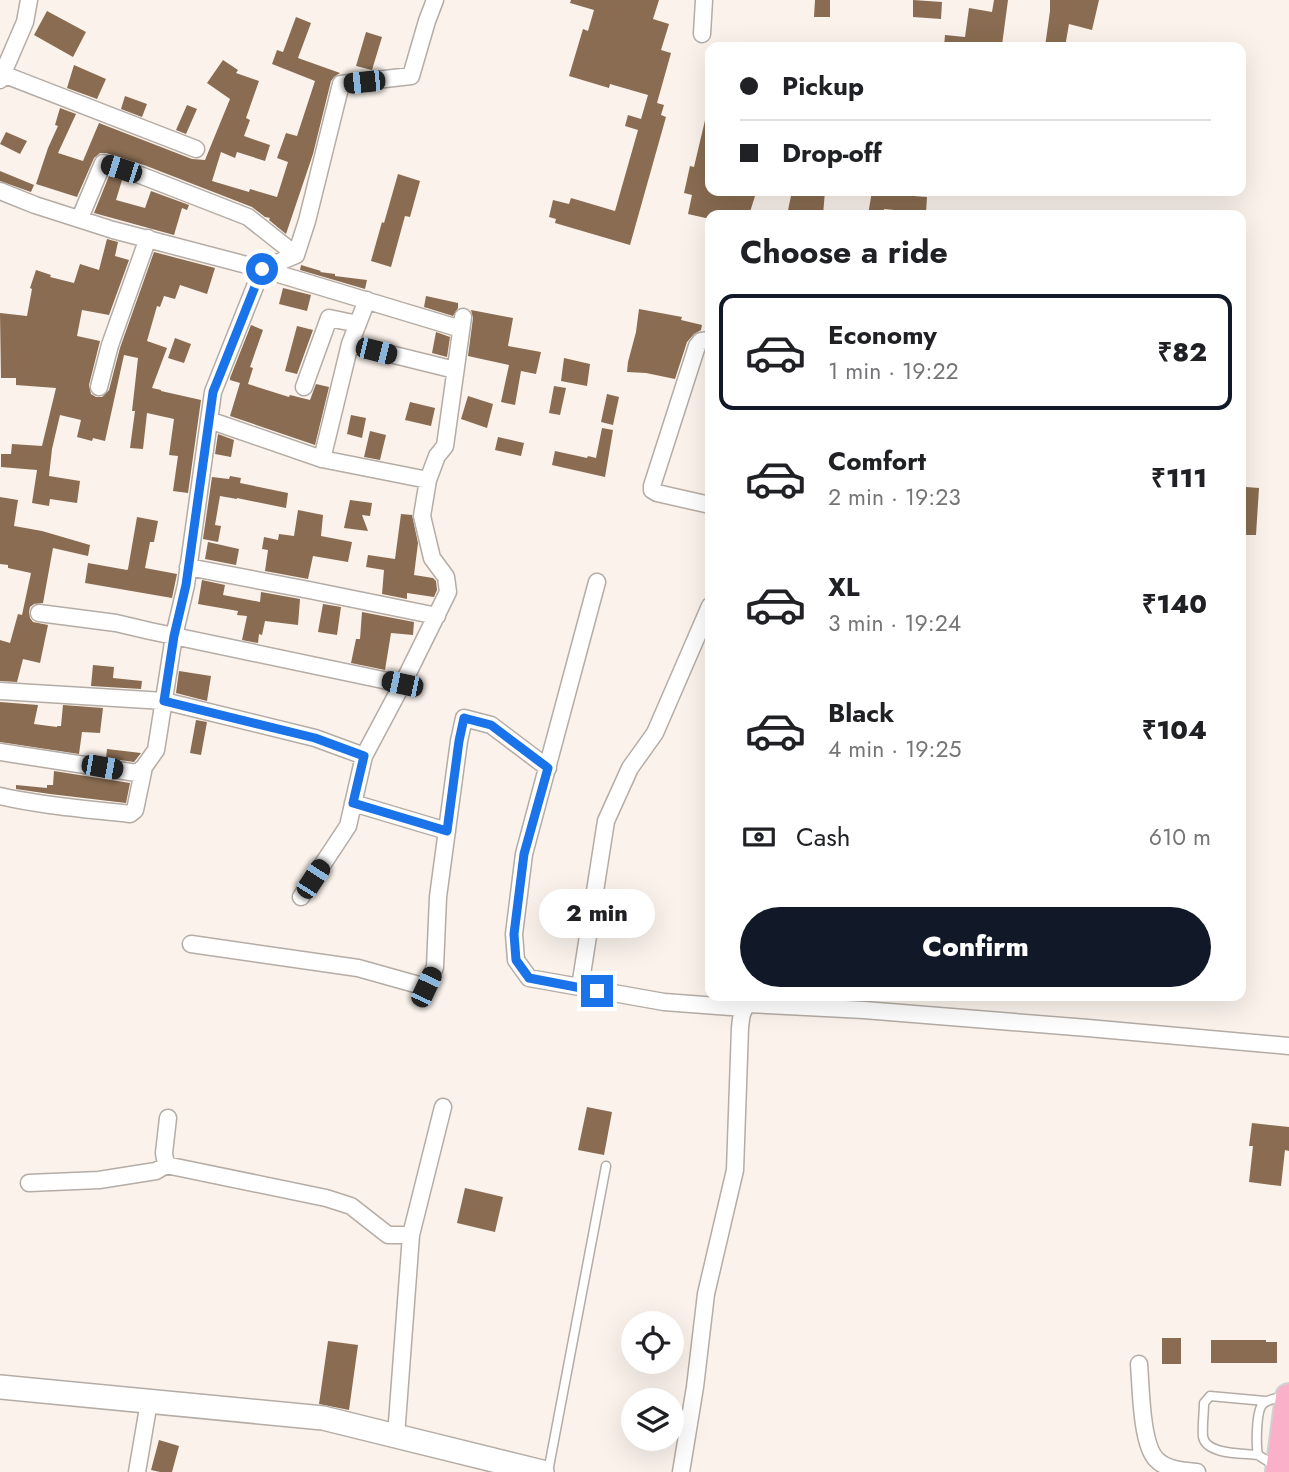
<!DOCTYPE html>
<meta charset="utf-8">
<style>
:root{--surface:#fff;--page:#f6f6f6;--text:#202124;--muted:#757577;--line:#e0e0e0;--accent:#111827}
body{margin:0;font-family:Jost,sans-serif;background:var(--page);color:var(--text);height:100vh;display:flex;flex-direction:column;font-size:26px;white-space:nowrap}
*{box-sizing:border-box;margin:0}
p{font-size:23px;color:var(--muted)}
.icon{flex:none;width:38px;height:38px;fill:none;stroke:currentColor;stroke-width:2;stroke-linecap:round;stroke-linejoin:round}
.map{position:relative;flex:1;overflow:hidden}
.panel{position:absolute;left:705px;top:210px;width:541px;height:791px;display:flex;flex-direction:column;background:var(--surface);border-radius:14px;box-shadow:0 7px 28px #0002}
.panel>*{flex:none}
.hud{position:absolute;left:705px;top:42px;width:541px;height:154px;border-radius:14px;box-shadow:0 7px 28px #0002;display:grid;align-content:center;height:154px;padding:0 35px;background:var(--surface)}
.buttons{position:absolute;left:621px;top:1311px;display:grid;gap:14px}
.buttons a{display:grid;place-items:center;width:63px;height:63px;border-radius:50%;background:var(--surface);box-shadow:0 7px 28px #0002;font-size:35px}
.end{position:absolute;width:32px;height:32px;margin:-16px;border:9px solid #1a73e8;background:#fff;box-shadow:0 0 0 4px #fff}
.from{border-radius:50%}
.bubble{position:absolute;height:49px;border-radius:24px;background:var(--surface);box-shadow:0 7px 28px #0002;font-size:23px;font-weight:800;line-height:49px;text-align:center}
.car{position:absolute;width:21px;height:42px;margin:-21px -10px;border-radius:9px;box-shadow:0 0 5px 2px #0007;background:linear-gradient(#222 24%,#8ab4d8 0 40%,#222 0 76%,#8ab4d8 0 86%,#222 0)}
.hud b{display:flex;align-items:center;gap:24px;height:66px;font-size:26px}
.hud b+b{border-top:2px solid var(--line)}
.hud i{width:18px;height:18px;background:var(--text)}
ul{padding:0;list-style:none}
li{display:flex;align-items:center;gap:21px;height:116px;margin:0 14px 10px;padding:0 21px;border:4px solid transparent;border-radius:14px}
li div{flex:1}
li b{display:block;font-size:26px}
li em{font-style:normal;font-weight:800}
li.selected{border-color:var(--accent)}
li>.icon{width:63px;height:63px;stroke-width:1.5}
h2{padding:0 35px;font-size:32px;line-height:84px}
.pay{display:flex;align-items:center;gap:18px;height:77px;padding:0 35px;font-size:26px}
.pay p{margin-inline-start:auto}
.primary-button{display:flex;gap:14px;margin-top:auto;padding:14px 35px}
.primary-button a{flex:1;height:80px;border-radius:42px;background:var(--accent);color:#fff;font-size:28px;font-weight:800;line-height:80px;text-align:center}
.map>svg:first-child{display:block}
</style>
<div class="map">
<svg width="1289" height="1472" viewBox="0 0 1289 1472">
<rect width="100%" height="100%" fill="#faf2eb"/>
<path fill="#896c51" d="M571,0H659L653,19L669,24L661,50L671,53L657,103L664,105L661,115L666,117L630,245L555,223L556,219L549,217L553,200L569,204L571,198L615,211L638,130L625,126L628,115L641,119L648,95L610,84L609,88L569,76L583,29L588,31L594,10L570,3Z
M815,0H830V17H814Z
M913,0L942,2L941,19L913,17Z
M994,0H1008L1002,45L987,44V47H944L945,35L965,37L969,8L992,12Z
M1050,0H1099L1092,30L1069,24L1065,47H1045L1050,11Z
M47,11L86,32L73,57L34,35Z
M296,17L311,23L298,58L340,73L334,77L331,81L313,154L286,234L269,220L270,218L265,217L252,207L144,165L106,153H100L94,158L77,197L36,184L48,148L58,126L55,125L60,108L76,114L58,153L83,161L99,123L192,159L205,160L230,99L207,83L223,60L238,70L236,73L259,81L246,118L250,120L244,136L270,145L265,161L237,152L235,158L221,152L212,181L249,192L250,189L277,197L288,162L277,158L286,133L297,136L315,81L272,64L277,50L283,52Z
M366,32L382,37L372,70L356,66Z
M74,65L106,79L97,99L67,88Z
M125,96L147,104L142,117L121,109Z
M187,105L197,109L186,134L176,130Z
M706,116H710V191H750L756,193L749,215H710V219L688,214L692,195L684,193L690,166L694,167Z
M6,132L27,141L20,154L0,144Z
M0,171L34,185L31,192L0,181Z
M398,174L420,181L410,217L405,216L391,267L371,261L382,222L384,223Z
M109,176L122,180L116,200L145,208L151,191L189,205L187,210L182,208L174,235L94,213Z
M792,191H825L823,215H787Z
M872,191H887V194L927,197L926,213L884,209V215H868Z
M107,239L118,242L115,256L129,260L109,315L82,310L77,336L100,341L89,385L91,394L96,397H102L109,390L120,348L154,252L215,268L207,294L180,285L175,299L164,296L160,307L157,306L147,341L167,348L152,388L161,390V391L201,400L188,493L173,491L178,456L169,455L174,419L147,413L143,449L130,448L135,411H132L138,358L124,355L105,441L93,438L92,441L77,437L81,420L60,415L52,449L49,476L80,481L77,503L50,499L49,506L32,503L37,470L1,467V454H11L12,444L42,446L56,388L16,385V378H1L0,313L27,316L32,289L30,288L36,270L51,275L50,277L74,283L80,264L99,270Z
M301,265L321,271L320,272L335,274V276L367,280L365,289L300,270Z
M283,288L311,295L307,311L279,304Z
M426,296L458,303V308L453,316L424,307Z
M639,309L682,317L681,320L702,325L701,330L694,334L687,342L675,379L646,373L627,372L628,362L636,332Z
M471,310L513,318L508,346L541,352L536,374L521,371L515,405L501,402L509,365L468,356L473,318Z
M251,325L263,330L250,367L253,368L248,384L289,397L290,395L310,400L316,384L329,387L315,445L230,416L240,383L230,380V378Z
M297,326L313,330L297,374L285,371Z
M436,332L450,337L447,357L432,353Z
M175,338L191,344L184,363L168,358Z
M564,358L590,364L587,386L561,381Z
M554,386L566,388L560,415L549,413Z
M607,394L619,397L613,425L601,422Z
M468,396L493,404L487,428L461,419Z
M410,402L435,408L431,426L405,420Z
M351,415L366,418L362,438L347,434Z
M602,428L613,430L605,477L552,465L555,451L587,458L588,456L596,458Z
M370,431L386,435L380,460L364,457Z
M218,434L234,440L231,457L215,454Z
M498,437L524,443L521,456L495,450Z
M230,476L241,478L240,483L288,493L286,508L237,498V499L220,496L215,525L221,526L218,542L203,539L212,477L229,479Z
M1246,487L1259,488L1256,535H1243Z
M0,497L18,500L14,526L42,531L90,545L88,556L53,548L43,603L34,604L30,607L29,612L30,618L33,622L48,625L40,663L23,659L17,682L0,681V640L10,643L18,614L22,615L31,573L8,568V565L0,564Z
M350,500L372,503L370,516L362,515L368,531L344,528Z
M298,510L323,515L321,536L352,542L348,562L313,556L308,579L265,571L268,550L262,549L264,537L278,540L279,534L294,536Z
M401,514L412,515L418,543L414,575L433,578L436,581L437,590L434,597L407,593V599L382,594L384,570L366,567L368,555L395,559Z
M137,517L158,521L154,542H150L145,568L177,574L172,598L85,583L88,563L127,570L128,569Z
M208,542L239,549L236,565L205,559Z
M202,580L225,585L223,595L260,602L261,592L300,599L298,625L265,621L262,635L259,634L258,643L242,640L247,616L237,615L238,611L198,604Z
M323,604L341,607L337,635L318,632Z
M362,612L414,622L413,635L391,633L385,670L351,663L356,639H360Z
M93,665L114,667L113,678L142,681L141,689L91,686Z
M179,671L211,676L207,701L176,693Z
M0,702L38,705L34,724L57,727V726H61L63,705L103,708L100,733L82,732L79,754L0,742Z
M196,720L207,722L201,755L190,753Z
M107,749L141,753L134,762L106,758Z
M54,771L130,783L126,803L50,794L16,789V785L47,788V785H53Z
M587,1107L612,1112L604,1155L578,1150Z
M1252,1123L1289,1127V1151L1285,1150L1281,1186L1249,1182L1253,1146H1249Z
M465,1188L503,1197L495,1232L457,1223Z
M1162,1338H1181V1364H1162Z
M1211,1340H1266V1342H1277V1363H1211Z
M328,1341L358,1345L349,1410L319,1404Z
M159,1440L179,1446L172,1472H160L151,1470Z"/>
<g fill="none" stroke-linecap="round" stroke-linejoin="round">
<defs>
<path id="lane" d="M1258,1455C1242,1453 1207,1455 1203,1437C1202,1426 1204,1414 1204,1403L1210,1396L1265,1401
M1274,1465L1258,1455C1256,1445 1256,1410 1263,1404C1268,1399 1277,1398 1285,1396
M548,1472L606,1166"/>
<path id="street" d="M702,34L704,0
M0,73L196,149
M0,80L25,22L29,0
M0,191L35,205L113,230L262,269L461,329
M80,218L103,163L140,175L248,217L296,255
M710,340L701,341L697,346L652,486V490L657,493L710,505
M350,344L455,370
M99,387L110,345L148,238
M304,387L329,318L358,324
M209,420L322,459L428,480L437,456L445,446L463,317
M322,459L350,344L367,300
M188,567L309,590L437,616
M597,582L524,854L514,934L516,960L529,978L664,1002L744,1008L742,998
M39,613L116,623L150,631L402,684
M0,691L164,701L315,738L364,756L348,826L301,897
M0,752L137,773L144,767
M364,756L405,679L448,592L446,577L432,558L422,516L428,480
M0,796C43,806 87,809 130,814L135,810L144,767L156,750L174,636L186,585L213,392L262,269L296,255L307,221L341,84L411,76L427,21L435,0
M353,803L447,831
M191,944L358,968L426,987L435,967L438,897L459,741L464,718L491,725L548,768
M580,987L606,821L630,768L655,733L710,606
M166,1165L326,1198L351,1206L388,1235H411
M29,1183L99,1180L156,1171L166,1165L164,1153L168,1118
M1139,1364C1141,1387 1141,1443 1156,1459C1166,1470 1184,1471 1197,1472
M396,1436L411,1235L443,1107
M137,1472L149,1402
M681,1472L695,1387L706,1294L735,1170L740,1028C741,1019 741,1011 748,1004L864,1010L1088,1028L1289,1046"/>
<path id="secondary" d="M0,1387L323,1418L542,1472"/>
<path id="primary" d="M1279,1472L1289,1397"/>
</defs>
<use href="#lane" stroke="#b4aca5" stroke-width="11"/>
<use href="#street" stroke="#b4aca5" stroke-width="19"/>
<use href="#secondary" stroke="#b4aca5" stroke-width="26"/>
<use href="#primary" stroke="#d1d0d0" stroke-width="30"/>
<use href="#lane" stroke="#fff" stroke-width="8"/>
<use href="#street" stroke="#fff" stroke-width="16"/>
<use href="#secondary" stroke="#fff" stroke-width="23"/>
<use href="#primary" stroke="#fbb0c9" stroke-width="26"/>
</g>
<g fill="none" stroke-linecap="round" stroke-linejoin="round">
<path stroke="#1a73e8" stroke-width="9" d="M262,269L213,392L186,585L174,636L164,701L315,738L364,756L353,803L447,831L459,741L464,718L491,725L548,768L524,854L514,934L516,960L529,978L597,991"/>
</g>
</svg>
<div class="buttons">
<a><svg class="icon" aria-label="locate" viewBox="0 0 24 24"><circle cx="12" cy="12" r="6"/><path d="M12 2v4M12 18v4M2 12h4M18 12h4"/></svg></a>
<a><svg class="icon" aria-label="layers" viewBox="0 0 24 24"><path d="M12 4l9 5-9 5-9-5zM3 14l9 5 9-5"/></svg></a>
</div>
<i class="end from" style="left:262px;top:269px"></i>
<i class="end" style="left:597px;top:991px"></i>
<div class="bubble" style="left:539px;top:889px;width:116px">2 min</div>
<i class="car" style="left:364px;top:82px;rotate:264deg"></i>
<i class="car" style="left:121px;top:169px;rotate:288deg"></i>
<i class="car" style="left:376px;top:351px;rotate:104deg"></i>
<i class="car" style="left:402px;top:684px;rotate:282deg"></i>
<i class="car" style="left:102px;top:767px;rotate:100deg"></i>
<i class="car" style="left:313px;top:879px;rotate:33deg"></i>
<i class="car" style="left:426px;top:987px;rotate:25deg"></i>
<div class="hud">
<b><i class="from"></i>Pickup</b>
<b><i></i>Drop-off</b>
</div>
<section class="panel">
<h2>Choose a ride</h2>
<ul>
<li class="selected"><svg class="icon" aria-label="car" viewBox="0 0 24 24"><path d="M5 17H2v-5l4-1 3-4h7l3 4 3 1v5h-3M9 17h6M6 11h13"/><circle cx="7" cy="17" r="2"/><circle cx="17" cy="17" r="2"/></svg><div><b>Economy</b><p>1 min · 19:22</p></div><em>₹82</em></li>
<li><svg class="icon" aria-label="car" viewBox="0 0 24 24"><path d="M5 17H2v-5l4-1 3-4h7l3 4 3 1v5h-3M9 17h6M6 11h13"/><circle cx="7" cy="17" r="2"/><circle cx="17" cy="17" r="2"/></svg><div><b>Comfort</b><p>2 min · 19:23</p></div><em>₹111</em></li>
<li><svg class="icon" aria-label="car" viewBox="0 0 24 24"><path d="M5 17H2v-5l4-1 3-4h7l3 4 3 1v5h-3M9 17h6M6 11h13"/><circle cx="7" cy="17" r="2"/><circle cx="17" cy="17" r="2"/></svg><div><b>XL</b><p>3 min · 19:24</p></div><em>₹140</em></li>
<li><svg class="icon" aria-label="car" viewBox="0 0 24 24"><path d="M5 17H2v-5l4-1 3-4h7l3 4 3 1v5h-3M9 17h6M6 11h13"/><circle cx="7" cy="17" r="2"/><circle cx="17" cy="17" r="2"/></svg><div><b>Black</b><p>4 min · 19:25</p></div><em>₹104</em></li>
</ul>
<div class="pay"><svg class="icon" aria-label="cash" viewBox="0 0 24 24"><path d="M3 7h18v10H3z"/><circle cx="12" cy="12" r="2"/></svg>Cash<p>610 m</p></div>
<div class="primary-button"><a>Confirm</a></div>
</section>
</div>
